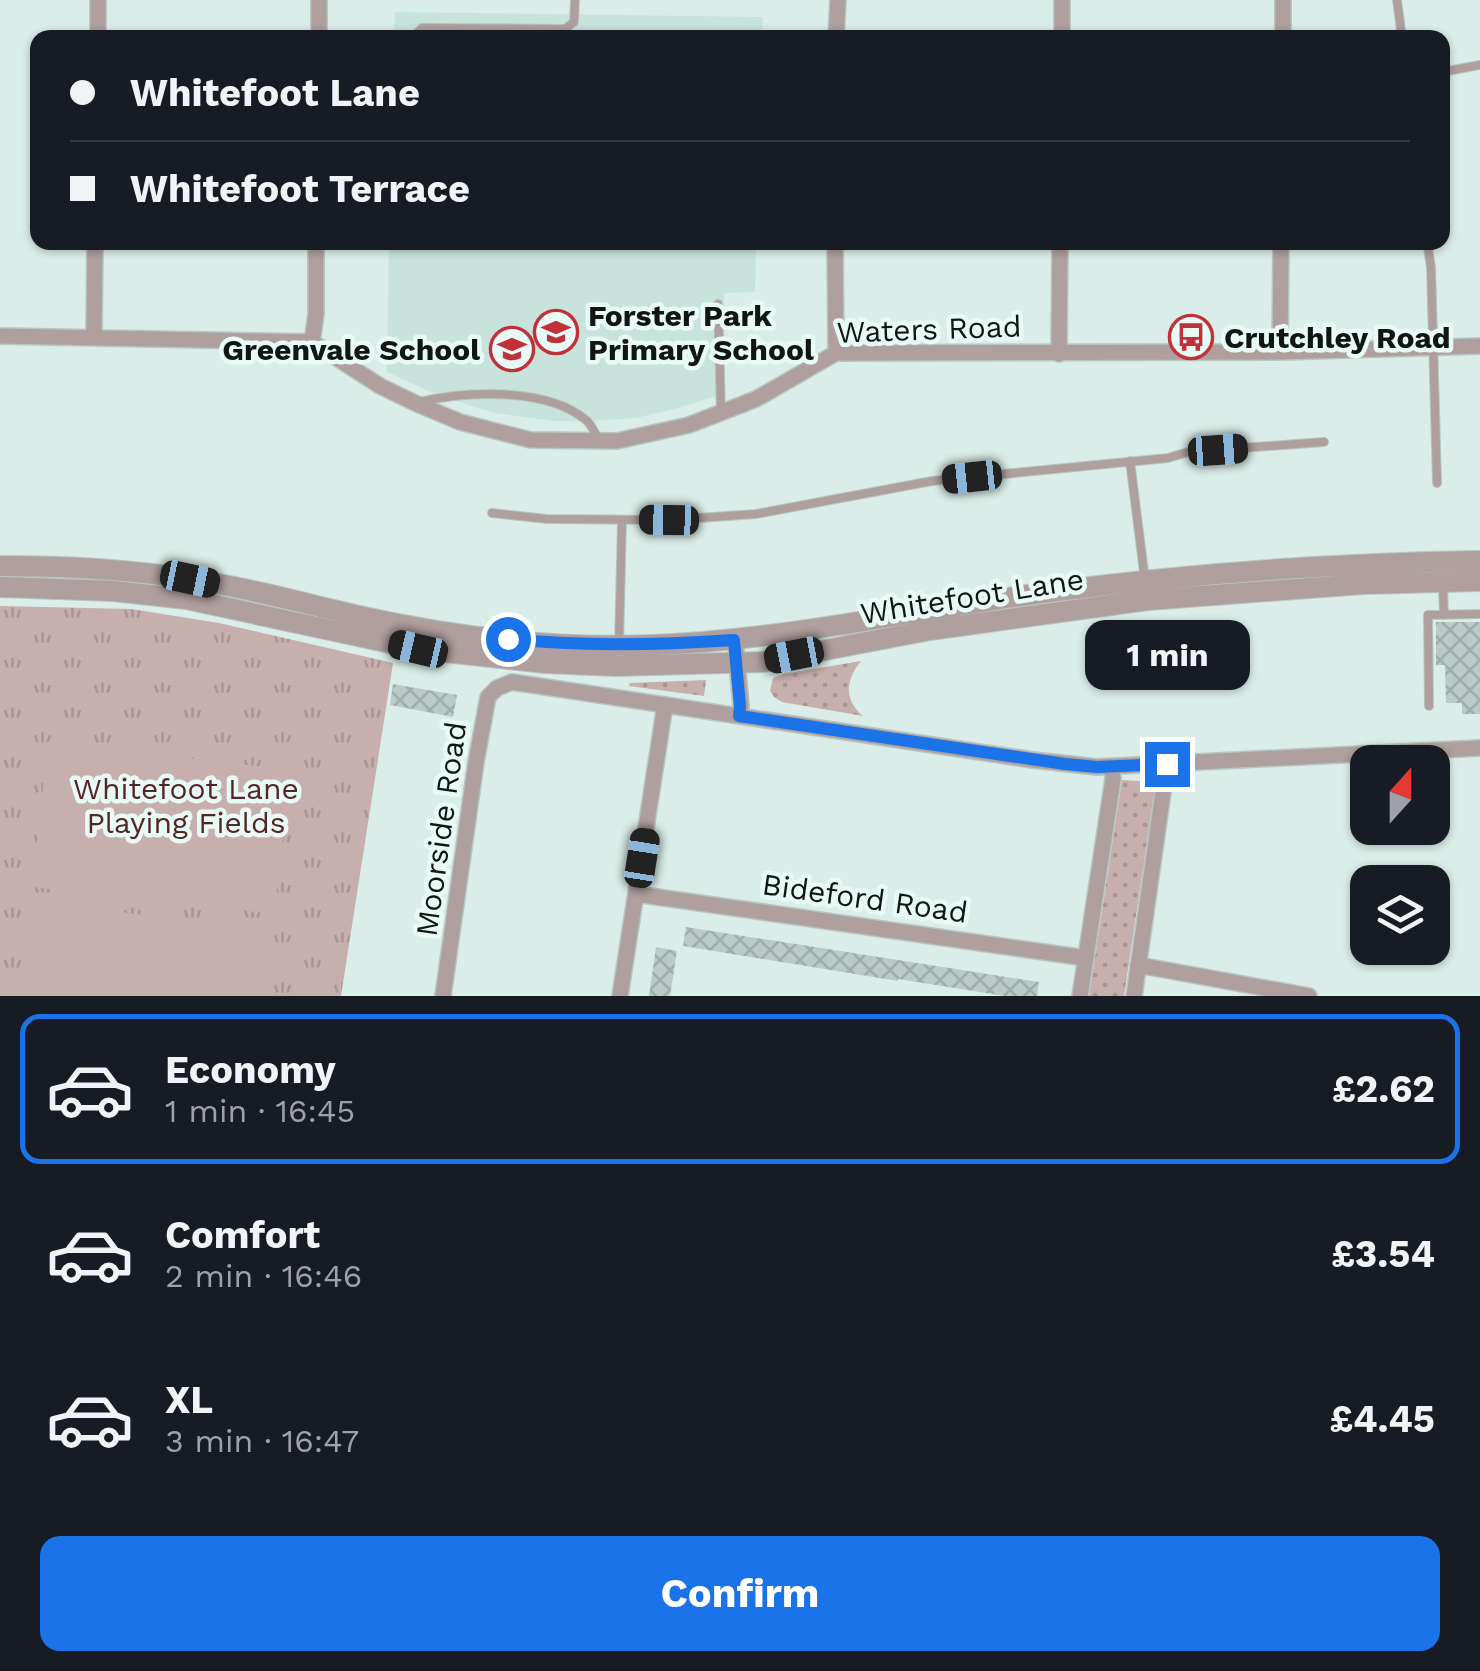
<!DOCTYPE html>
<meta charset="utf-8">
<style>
:root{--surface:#171b24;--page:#242831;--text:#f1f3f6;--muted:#9ea1a6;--line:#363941;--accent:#1a73e8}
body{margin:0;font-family:"Work Sans",sans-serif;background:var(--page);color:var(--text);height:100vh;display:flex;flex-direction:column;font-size:38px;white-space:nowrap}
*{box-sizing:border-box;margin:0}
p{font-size:32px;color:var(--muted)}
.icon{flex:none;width:55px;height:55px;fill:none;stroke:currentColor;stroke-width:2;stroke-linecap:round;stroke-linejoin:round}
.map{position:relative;height:996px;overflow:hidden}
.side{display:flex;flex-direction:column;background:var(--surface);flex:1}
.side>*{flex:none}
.top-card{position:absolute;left:30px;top:30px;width:1420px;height:220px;border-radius:20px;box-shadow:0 2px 8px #0004;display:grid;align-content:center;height:220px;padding:0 40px;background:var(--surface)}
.needle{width:65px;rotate:21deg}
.buttons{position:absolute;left:1350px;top:745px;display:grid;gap:20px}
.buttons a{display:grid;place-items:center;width:100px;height:100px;border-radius:20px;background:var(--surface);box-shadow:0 2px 8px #0004;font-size:50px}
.end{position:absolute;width:45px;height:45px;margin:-22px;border:12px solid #1a73e8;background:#fff;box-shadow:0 0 0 5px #fff}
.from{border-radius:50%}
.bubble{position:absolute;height:70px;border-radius:20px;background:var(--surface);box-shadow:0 2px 8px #0004;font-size:32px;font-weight:700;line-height:70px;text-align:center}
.car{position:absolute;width:30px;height:60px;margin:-30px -15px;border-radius:12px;box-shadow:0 0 8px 2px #0007;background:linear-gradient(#222 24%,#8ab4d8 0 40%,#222 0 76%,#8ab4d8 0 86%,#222 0)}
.top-card b{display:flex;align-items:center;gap:35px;height:95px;font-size:38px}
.top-card b+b{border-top:2px solid var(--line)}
.top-card i{width:25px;height:25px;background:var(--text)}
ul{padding:18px 0 0;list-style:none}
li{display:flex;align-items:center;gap:30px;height:150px;margin:0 20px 15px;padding:0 20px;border:5px solid transparent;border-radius:20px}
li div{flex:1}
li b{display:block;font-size:38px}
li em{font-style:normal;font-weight:700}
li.current{border-color:var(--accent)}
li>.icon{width:90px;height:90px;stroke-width:1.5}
.cta{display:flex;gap:20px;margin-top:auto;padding:20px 40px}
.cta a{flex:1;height:115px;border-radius:20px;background:var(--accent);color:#fff;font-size:40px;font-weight:700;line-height:115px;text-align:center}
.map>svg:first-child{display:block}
</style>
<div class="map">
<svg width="1480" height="996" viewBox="0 0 1480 996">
<defs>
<pattern id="grass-dots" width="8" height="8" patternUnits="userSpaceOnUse" patternTransform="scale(2.5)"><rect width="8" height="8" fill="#c6afad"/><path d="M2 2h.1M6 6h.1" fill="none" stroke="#a99694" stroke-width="1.8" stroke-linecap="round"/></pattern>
<pattern id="park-tufts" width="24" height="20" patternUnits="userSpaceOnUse" patternTransform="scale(2.5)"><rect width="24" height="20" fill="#c6afad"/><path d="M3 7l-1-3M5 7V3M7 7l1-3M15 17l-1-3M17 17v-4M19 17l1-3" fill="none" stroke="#a99694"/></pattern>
<pattern id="building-cross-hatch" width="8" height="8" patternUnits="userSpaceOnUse" patternTransform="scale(2.5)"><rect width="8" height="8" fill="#bacbc7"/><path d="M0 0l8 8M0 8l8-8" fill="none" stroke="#9faeaa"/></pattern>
</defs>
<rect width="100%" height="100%" fill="#dbede8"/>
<path fill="#c8e3dc" d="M395,12L763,17L762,37L394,38Z
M389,243H756L755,292L724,293L725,393L679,408L636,418L588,421H553L495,413L442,397L387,372Z"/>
<path fill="url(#grass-dots)" d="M861,661C846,680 843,699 863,716L782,702L774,697L770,691L773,678L784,674Z
M706,680L704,696L629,686L630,683Z
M1122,780L1156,782L1124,996H1089Z"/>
<path fill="url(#park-tufts)" d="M0,606L131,609L219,623L393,663L341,996H0Z"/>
<path fill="#c6afad" d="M48,742L291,770L274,914L32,887Z
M34,902L273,930L265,996H23Z"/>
<path fill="url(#building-cross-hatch)" d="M1436,622H1480V714H1462V703H1446L1445,665H1436Z
M393,684L457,695L453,717L390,705Z
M686,927L1039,982L1037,996H1005L898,979V981L683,946Z
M656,947L677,951L670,996H649Z"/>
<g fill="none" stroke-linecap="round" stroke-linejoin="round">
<defs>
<path id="service" d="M1397,0L1402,38
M412,38L422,28L565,29L574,22L575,0
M1442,72L1480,65
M1427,242L1431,267L1437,483
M718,304L721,413
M420,402C466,391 547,387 586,420C592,425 595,434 599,440
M1130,461L1145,580
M492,513L547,519L669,520L756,514L932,481L1168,458L1188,452L1324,442
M1443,586L1444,615
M619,645L622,520
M1429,706L1428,615L1480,614"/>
<path id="minor" d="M98,38V0
M319,38V0
M836,38L838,0
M1062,38V0
M1283,38V0
M835,242L836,353
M0,336L312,342L380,386L415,403L460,422L531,440L617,441L689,425L756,399L836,353L1280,352L1480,346
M94,336L95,242
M312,342L316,314V242
M1280,352L1281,242
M1059,354L1060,242
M735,640L741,706L739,716
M636,894L1086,958
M1138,965L1309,996
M443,996L476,762L488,697L497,688L512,682L1033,760L1097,767L1480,748
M620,996L665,705
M1080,996L1113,779L1112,767
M1134,996L1167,764"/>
<path id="tertiary" d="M0,566C63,566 127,569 189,579C246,587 302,603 359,616C454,637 554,649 652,645C789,640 922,608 1057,591C1197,573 1339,563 1480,561
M0,587L113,591L186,599L418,649L545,663L616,666L763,662L930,630L1148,600L1363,584L1480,581"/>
</defs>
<use href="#service" stroke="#b6c6c2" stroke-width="10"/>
<use href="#minor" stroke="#b6c6c2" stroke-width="18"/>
<use href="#tertiary" stroke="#b6c6c2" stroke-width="22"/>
<use href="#service" stroke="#af9f9e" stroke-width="8"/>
<use href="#minor" stroke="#af9f9e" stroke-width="15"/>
<use href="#tertiary" stroke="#af9f9e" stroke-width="20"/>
</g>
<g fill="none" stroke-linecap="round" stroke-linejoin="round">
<path stroke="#1a73e8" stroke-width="12" d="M508,639C584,647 659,645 734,640L740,706L739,716L1065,764L1097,767L1167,764"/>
</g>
<defs>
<symbol id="school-ring" viewBox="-11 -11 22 22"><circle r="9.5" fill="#e8faf6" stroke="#c1313a" stroke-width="1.5"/><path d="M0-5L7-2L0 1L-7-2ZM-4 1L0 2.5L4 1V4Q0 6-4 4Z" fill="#c1313a"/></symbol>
<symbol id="bus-ring" viewBox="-11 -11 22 22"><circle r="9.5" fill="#e8faf6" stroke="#c1313a" stroke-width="1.5"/><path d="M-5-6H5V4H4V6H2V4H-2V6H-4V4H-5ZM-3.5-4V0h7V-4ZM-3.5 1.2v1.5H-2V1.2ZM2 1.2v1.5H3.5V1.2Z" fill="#c1313a"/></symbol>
</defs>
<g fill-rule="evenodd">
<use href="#school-ring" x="531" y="307" width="50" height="50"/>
<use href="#bus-ring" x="1166" y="312" width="50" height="50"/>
<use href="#school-ring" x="487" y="324" width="50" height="50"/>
</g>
<g text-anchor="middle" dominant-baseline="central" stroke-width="9" stroke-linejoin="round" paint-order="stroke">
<g font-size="30" font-weight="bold" fill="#101614" stroke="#e8faf6" text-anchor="start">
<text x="588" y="315">Forster Park<tspan x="588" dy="34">Primary School</tspan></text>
<text x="1224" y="337">Crutchley Road</text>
<text x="480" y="349" text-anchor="end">Greenvale School</text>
</g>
<g font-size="30" fill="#101614" stroke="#e8faf6">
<text transform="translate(929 329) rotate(-2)">Waters Road</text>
<text transform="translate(972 596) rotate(-9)">Whitefoot Lane</text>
<text transform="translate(441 829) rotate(-82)">Moorside Road</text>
<text transform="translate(865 898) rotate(8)">Bideford Road</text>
</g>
<g font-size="30" fill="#552524" stroke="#e8faf6">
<text x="186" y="788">Whitefoot Lane<tspan x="186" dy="34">Playing Fields</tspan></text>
</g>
</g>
</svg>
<div class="buttons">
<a><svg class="needle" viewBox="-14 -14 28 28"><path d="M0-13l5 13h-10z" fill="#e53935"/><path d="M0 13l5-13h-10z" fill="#9ea1a6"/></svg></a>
<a><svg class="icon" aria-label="layers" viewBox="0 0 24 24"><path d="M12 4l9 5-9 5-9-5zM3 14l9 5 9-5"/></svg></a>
</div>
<i class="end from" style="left:508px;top:639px"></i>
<i class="end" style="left:1167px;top:764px"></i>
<div class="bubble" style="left:1085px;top:620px;width:165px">1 min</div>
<i class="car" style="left:1218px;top:450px;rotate:86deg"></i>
<i class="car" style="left:972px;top:477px;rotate:264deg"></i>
<i class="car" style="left:669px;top:520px;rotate:271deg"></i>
<i class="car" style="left:190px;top:579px;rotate:102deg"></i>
<i class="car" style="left:418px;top:649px;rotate:283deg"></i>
<i class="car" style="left:794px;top:655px;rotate:259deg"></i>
<i class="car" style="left:642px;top:858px;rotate:9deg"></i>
<div class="top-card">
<b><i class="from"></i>Whitefoot Lane</b>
<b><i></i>Whitefoot Terrace</b>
</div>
</div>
<section class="side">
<ul>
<li class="current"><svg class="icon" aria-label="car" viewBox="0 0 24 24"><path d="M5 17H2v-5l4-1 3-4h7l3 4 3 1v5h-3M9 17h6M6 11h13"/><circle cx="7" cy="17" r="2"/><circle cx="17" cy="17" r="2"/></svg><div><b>Economy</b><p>1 min · 16:45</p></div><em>£2.62</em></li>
<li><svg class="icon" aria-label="car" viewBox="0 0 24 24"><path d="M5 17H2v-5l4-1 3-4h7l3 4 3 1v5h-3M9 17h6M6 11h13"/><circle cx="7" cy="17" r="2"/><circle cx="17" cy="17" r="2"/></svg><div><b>Comfort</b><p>2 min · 16:46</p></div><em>£3.54</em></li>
<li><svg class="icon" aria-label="car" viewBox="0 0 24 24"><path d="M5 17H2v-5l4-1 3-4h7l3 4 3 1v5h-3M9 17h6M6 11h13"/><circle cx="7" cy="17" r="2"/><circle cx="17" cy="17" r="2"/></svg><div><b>XL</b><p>3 min · 16:47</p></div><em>£4.45</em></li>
</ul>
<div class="cta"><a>Confirm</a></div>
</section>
